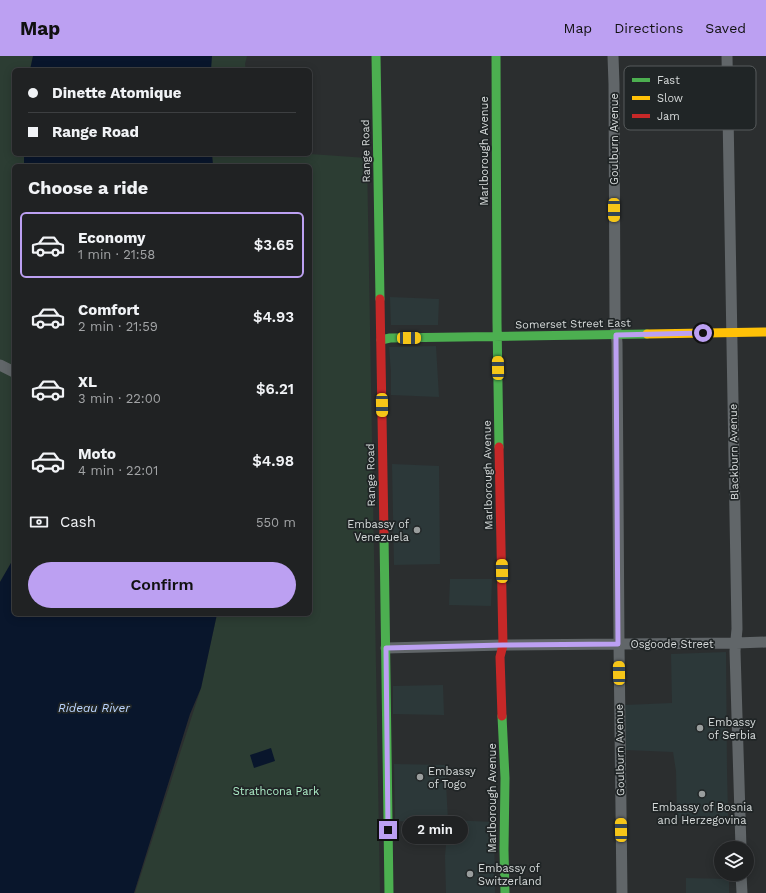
<!DOCTYPE html>
<meta charset="utf-8">
<style>
:root{--surface:#202223;--page:#2d2f30;--text:#f1f3f6;--muted:#a2a4a6;--line:#3d3f41;--accent:#bca0f2}
body{margin:0;font-family:"Work Sans",sans-serif;background:var(--page);color:var(--text);height:100vh;display:flex;flex-direction:column;font-size:15px;white-space:nowrap}
*{box-sizing:border-box;margin:0}
p{font-size:13px;color:var(--muted)}
.icon{flex:none;width:22px;height:22px;fill:none;stroke:currentColor;stroke-width:2;stroke-linecap:round;stroke-linejoin:round}
.map{position:relative;flex:1;overflow:hidden}
.side{position:absolute;left:12px;top:108px;width:300px;height:452px;display:flex;flex-direction:column;background:var(--surface);border-radius:6px;box-shadow:0 2px 10px #0003,0 0 0 1px var(--line)}
.side>*{flex:none}
.hud{position:absolute;left:12px;top:12px;width:300px;height:88px;border-radius:6px;box-shadow:0 2px 10px #0003,0 0 0 1px var(--line);display:grid;align-content:center;height:88px;padding:0 16px;background:var(--surface)}
.controls{position:absolute;left:714px;top:785px;display:grid;gap:8px}
.controls a{display:grid;place-items:center;width:40px;height:40px;border-radius:50%;background:var(--surface);box-shadow:0 2px 10px #0003,0 0 0 1px var(--line);font-size:20px}
.end{position:absolute;width:18px;height:18px;margin:-9px;border:5px solid #bca0f2;background:#111;box-shadow:0 0 0 2px #111}
.from{border-radius:50%}
.bubble{position:absolute;height:28px;border-radius:14px;background:var(--surface);box-shadow:0 2px 10px #0003,0 0 0 1px var(--line);font-size:13px;font-weight:600;line-height:28px;text-align:center}
.car{position:absolute;width:12px;height:24px;margin:-12px -6px;border-radius:5px;box-shadow:0 0 3px 1px #0007;background:linear-gradient(#f5c518 24%,#345 0 40%,#f5c518 0 76%,#345 0 86%,#f5c518 0)}
.hud b{display:flex;align-items:center;gap:14px;height:38px;font-size:15px}
.hud b+b{border-top:1px solid var(--line)}
.hud i{width:10px;height:10px;background:var(--text)}
ul{padding:0;list-style:none}
li{display:flex;align-items:center;gap:12px;height:66px;margin:0 8px 6px;padding:0 8px;border:2px solid transparent;border-radius:6px}
li div{flex:1}
li b{display:block;font-size:15px}
li em{font-style:normal;font-weight:600}
li.selected{border-color:var(--accent)}
li>.icon{width:36px;height:36px;stroke-width:1.5}
h2{padding:0 16px;font-size:18px;line-height:48px}
.pay{display:flex;align-items:center;gap:10px;height:44px;padding:0 16px;font-size:15px}
.pay p{margin-inline-start:auto}
.primary-button{display:flex;gap:8px;margin-top:auto;padding:8px 16px}
.primary-button a{flex:1;height:46px;border-radius:24px;background:var(--accent);color:#111;font-size:16px;font-weight:600;line-height:46px;text-align:center}
header{display:flex;align-items:center;gap:24px;box-sizing:border-box;height:56px;padding:0 20px;background:var(--accent);color:#111}
header strong{font-size:19px}
nav{display:flex;gap:22px;margin-inline-start:auto;font-size:14px}
.map>svg:first-child{display:block}
</style>
<header>
<strong>Map</strong>
<nav><a>Map</a><a>Directions</a><a>Saved</a></nav>
</header>
<div class="map">
<svg width="766" height="837" viewBox="0 0 766 837">
<rect width="100%" height="100%" fill="#2b2e2f"/>
<path fill="#2c3839" d="M390,241L439,243L438,269H391Z
M436,290L439,341L391,339V316L389,291Z
M392,408L439,410L440,508L394,509Z
M450,523H492L491,550L449,549Z
M726,596L727,713L728,760L677,762L676,715L673,696L626,694L625,649L672,647L671,598Z
M443,629L444,659L393,658V630Z
M394,708L445,709L448,764L494,766L495,837H446L445,800L448,767L395,765Z
M686,822L729,823V837H686Z"/>
<path fill="#2c3d33" d="M0,0H33L30,14H14V98H24V110H14V506L11,507L0,526Z
M206,0H247L245,8L246,14H207Z
M212,98H310L367,102L380,837H135L201,632L217,558H310V110H213Z"/>
<path fill="#09162c" d="M33,0H212L211,14H30Z
M24,98H212L213,110H24Z
M14,506V558H217L201,632L190,658L134,837H0V526L11,507Z
M271,692L275,705L254,712L250,699Z"/>
<g fill="none" stroke-linecap="round" stroke-linejoin="round">
<path stroke="#616669" stroke-width="11" d="M613,0L614,28L615,264L617,287L619,588L622,837
M727,0L732,288L737,573L735,595L741,792
M0,309L14,316
M386,592L503,589L736,587L766,586
M741,818L742,837"/>
<path stroke="#4caf50" stroke-width="9" d="M376,0L380,243
M496,0L497,266L499,391
M381,284L390,282L647,278
M384,478L389,837
M502,660L505,722L504,794L505,837"/>
<path stroke="#ffc107" stroke-width="9" d="M647,278L766,276"/>
<path stroke="#c62828" stroke-width="9" d="M380,243L384,478
M499,391L503,589L500,601L502,660"/>
</g>
<g fill="none" stroke-linecap="round" stroke-linejoin="round">
<path stroke="#bca0f2" stroke-width="5" d="M388,774L386,592L503,589L618,588L616,287V279L703,277"/>
</g>
<g fill="#9a9e9e" stroke="#202526" stroke-width="1.5">
<circle cx="417" cy="474" r="4"/>
<circle cx="700" cy="672" r="4"/>
<circle cx="420" cy="721" r="4"/>
<circle cx="702" cy="738" r="4"/>
<circle cx="470" cy="818" r="4"/>
</g>
<g text-anchor="middle" dominant-baseline="central" stroke-width="3.5" stroke-linejoin="round" paint-order="stroke">
<g font-size="11" fill="#d6dada" stroke="#202526">
<text transform="translate(614 83) rotate(-90)">Goulburn Avenue</text>
<text transform="translate(366 95) rotate(-91)">Range Road</text>
<text transform="translate(484 95) rotate(-90)">Marlborough Avenue</text>
<text transform="translate(573 268) rotate(-1)">Somerset Street East</text>
<text transform="translate(734 396) rotate(-91)">Blackburn Avenue</text>
<text transform="translate(371 419) rotate(-91)">Range Road</text>
<text transform="translate(488 419) rotate(-91)">Marlborough Avenue</text>
<text x="672" y="588">Osgoode Street</text>
<text transform="translate(620 694) rotate(-91)">Goulburn Avenue</text>
<text transform="translate(492 742) rotate(-90)">Marlborough Avenue</text>
</g>
<g font-size="11" fill="#d6dada" stroke="#202526" text-anchor="start">
<text x="409" y="468" text-anchor="end">Embassy of<tspan x="409" dy="13">Venezuela</tspan></text>
<text x="708" y="666">Embassy<tspan x="708" dy="13">of Serbia</tspan></text>
<text x="428" y="715">Embassy<tspan x="428" dy="13">of Togo</tspan></text>
<text x="702" y="751" text-anchor="middle">Embassy of Bosnia<tspan x="702" dy="13">and Herzegovina</tspan></text>
<text x="478" y="812">Embassy of<tspan x="478" dy="13">Switzerland</tspan></text>
</g>
<g font-size="11" fill="#acebc6" stroke="#202526">
<text x="276" y="735">Strathcona Park</text>
</g>
<g font-size="12" font-style="italic" fill="#bad4ff" stroke="#202526">
<text x="94" y="652">Rideau River</text>
</g>
</g>
<rect x="624" y="10" width="132" height="64" rx="6" fill="#202526" stroke="#575b5c" stroke-width="1"/>
<rect x="632" y="22" width="18" height="4" fill="#4caf50"/>
<rect x="632" y="40" width="18" height="4" fill="#ffc107"/>
<rect x="632" y="58" width="18" height="4" fill="#c62828"/>
<g font-size="11" fill="#d6dada">
<text x="657" y="28">Fast</text>
<text x="657" y="46">Slow</text>
<text x="657" y="64">Jam</text>
</g>
</svg>
<div class="controls">
<a><svg class="icon" aria-label="layers" viewBox="0 0 24 24"><path d="M12 4l9 5-9 5-9-5zM3 14l9 5 9-5"/></svg></a>
</div>
<i class="end from" style="left:703px;top:277px"></i>
<i class="end" style="left:388px;top:774px"></i>
<div class="bubble" style="left:402px;top:760px;width:66px">2 min</div>
<i class="car" style="left:614px;top:154px;rotate:180deg"></i>
<i class="car" style="left:409px;top:282px;rotate:90deg"></i>
<i class="car" style="left:498px;top:312px;rotate:359deg"></i>
<i class="car" style="left:382px;top:349px;rotate:179deg"></i>
<i class="car" style="left:502px;top:515px;rotate:359deg"></i>
<i class="car" style="left:619px;top:617px;rotate:359deg"></i>
<i class="car" style="left:621px;top:774px;rotate:359deg"></i>
<div class="hud">
<b><i class="from"></i>Dinette Atomique</b>
<b><i></i>Range Road</b>
</div>
<section class="side">
<h2>Choose a ride</h2>
<ul>
<li class="selected"><svg class="icon" aria-label="car" viewBox="0 0 24 24"><path d="M5 17H2v-5l4-1 3-4h7l3 4 3 1v5h-3M9 17h6M6 11h13"/><circle cx="7" cy="17" r="2"/><circle cx="17" cy="17" r="2"/></svg><div><b>Economy</b><p>1 min · 21:58</p></div><em>$3.65</em></li>
<li><svg class="icon" aria-label="car" viewBox="0 0 24 24"><path d="M5 17H2v-5l4-1 3-4h7l3 4 3 1v5h-3M9 17h6M6 11h13"/><circle cx="7" cy="17" r="2"/><circle cx="17" cy="17" r="2"/></svg><div><b>Comfort</b><p>2 min · 21:59</p></div><em>$4.93</em></li>
<li><svg class="icon" aria-label="car" viewBox="0 0 24 24"><path d="M5 17H2v-5l4-1 3-4h7l3 4 3 1v5h-3M9 17h6M6 11h13"/><circle cx="7" cy="17" r="2"/><circle cx="17" cy="17" r="2"/></svg><div><b>XL</b><p>3 min · 22:00</p></div><em>$6.21</em></li>
<li><svg class="icon" aria-label="car" viewBox="0 0 24 24"><path d="M5 17H2v-5l4-1 3-4h7l3 4 3 1v5h-3M9 17h6M6 11h13"/><circle cx="7" cy="17" r="2"/><circle cx="17" cy="17" r="2"/></svg><div><b>Moto</b><p>4 min · 22:01</p></div><em>$4.98</em></li>
</ul>
<div class="pay"><svg class="icon" aria-label="cash" viewBox="0 0 24 24"><path d="M3 7h18v10H3z"/><circle cx="12" cy="12" r="2"/></svg>Cash<p>550 m</p></div>
<div class="primary-button"><a>Confirm</a></div>
</section>
</div>
